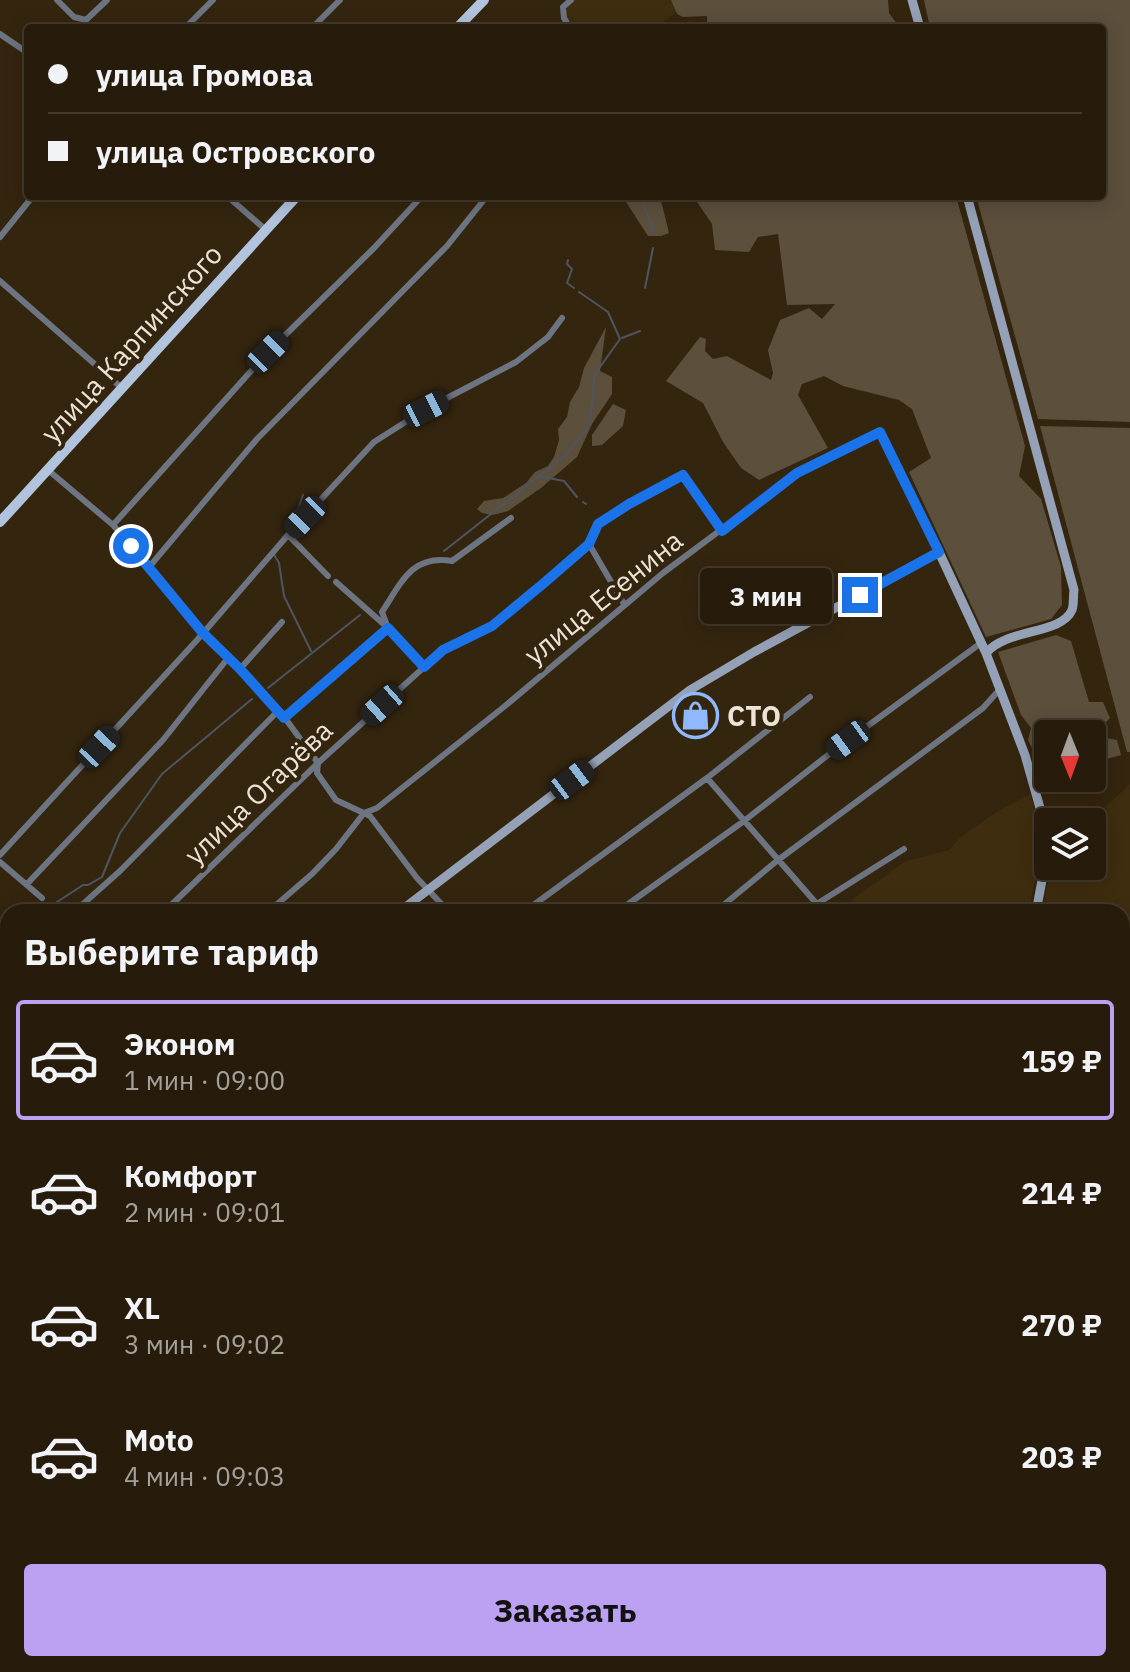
<!DOCTYPE html>
<html lang="ru">
<meta charset="utf-8">
<style>
:root{--surface:#271c0b;--page:#332919;--text:#f1f3f6;--muted:#a4a19d;--line:#433a2c;--accent:#bca0f2}
body{margin:0;font-family:"IBM Plex Sans",sans-serif;background:var(--page);color:var(--text);height:100vh;display:flex;flex-direction:column;font-size:30px;white-space:nowrap}
*{box-sizing:border-box;margin:0}
p{font-size:26px;color:var(--muted)}
.icon{flex:none;width:44px;height:44px;fill:none;stroke:currentColor;stroke-width:2;stroke-linecap:round;stroke-linejoin:round}
.map{position:relative;flex:1;overflow:hidden}
.sheet{position:absolute;left:0px;top:904px;width:1130px;height:768px;display:flex;flex-direction:column;background:var(--surface);border-radius:24px 24px 0 0;box-shadow:0 4px 20px #0003,0 0 0 2px var(--line)}
.sheet>*{flex:none}
.hud{position:absolute;left:24px;top:24px;width:1082px;height:176px;border-radius:8px;box-shadow:0 4px 20px #0003,0 0 0 2px var(--line);display:grid;align-content:center;height:176px;padding:0 24px;background:var(--surface)}
.needle{width:52px;rotate:179deg}
.controls{position:absolute;left:1034px;top:720px;display:grid;gap:16px}
.controls a{display:grid;place-items:center;width:72px;height:72px;border-radius:8px;background:var(--surface);box-shadow:0 4px 20px #0003,0 0 0 2px var(--line);font-size:40px}
.end{position:absolute;width:36px;height:36px;margin:-18px;border:10px solid #1a73e8;background:#fff;box-shadow:0 0 0 4px #fff}
.from{border-radius:50%}
.bubble{position:absolute;height:56px;border-radius:8px;background:var(--surface);box-shadow:0 4px 20px #0003,0 0 0 2px var(--line);font-size:26px;font-weight:700;line-height:56px;text-align:center}
.car{position:absolute;width:24px;height:48px;margin:-24px -12px;border-radius:10px;box-shadow:0 0 6px 2px #0007;background:linear-gradient(#222 24%,#8ab4d8 0 40%,#222 0 76%,#8ab4d8 0 86%,#222 0)}
.hud b{display:flex;align-items:center;gap:28px;height:76px;font-size:30px}
.hud b+b{border-top:2px solid var(--line)}
.hud i{width:20px;height:20px;background:var(--text)}
ul{padding:0;list-style:none}
li{display:flex;align-items:center;gap:24px;height:120px;margin:0 16px 12px;padding:0 8px;border:4px solid transparent;border-radius:8px}
li div{flex:1}
li b{display:block;font-size:30px}
li em{font-style:normal;font-weight:700}
li.active{border-color:var(--accent)}
li>.icon{width:72px;height:72px;stroke-width:1.5}
h2{padding:0 24px;font-size:36px;line-height:96px}
.button{display:flex;gap:16px;margin-top:auto;padding:16px 24px}
.button a{flex:1;height:92px;border-radius:8px;background:var(--accent);color:#111;font-size:32px;font-weight:700;line-height:92px;text-align:center}
.map>svg:first-child{display:block}
</style>
<div class="map">
<svg width="1130" height="1672" viewBox="0 0 1130 1672">
<rect width="100%" height="100%" fill="#34250f"/>
<path fill="#3f2d0f" d="M575,0H670L681,8L656,28H577L566,17L567,7Z
M1130,784V956L1122,957V912H1042L1051,866H1092V822H1089Z
M1030,794L1041,826L1039,858L1029,912H860L851,900L906,861L949,850L960,838L993,814Z"/>
<path fill="#5c4f3c" d="M671,0H888L889,13L900,28H707V16L683,17L677,14Z
M924,0H1130V422L1038,419L976,196H1102V28H930Z
M626,196H660L669,233L661,236H648L626,202Z
M693,196H956L1025,446L1019,476L1041,499L1061,567L1062,605L1051,619L986,637L909,472L931,458L912,409L899,400L843,386L824,376L802,384L798,395L828,448L759,480L741,468L723,442L703,403L666,381L700,337L706,339L705,351L713,359L727,356L771,380L773,373L768,350L780,320L809,308L822,319L835,304L787,305L778,234L758,237L749,252L715,250L712,224Z
M606,327L600,371L612,377V394L592,424L577,457L541,488L508,511L493,515L482,513L477,509L484,501L503,498L526,483L535,472L548,466L554,457L559,440L558,429L567,417L570,402L579,387L584,368Z
M613,404L626,410L623,426L602,445L592,446V435Z
M1040,426L1130,428V752H1127Z
M1056,635L1071,641L1089,702H1103L1110,718L1101,727L1106,738L1117,740L1121,755L1092,763V734H1048V773L1043,770L1028,740L1031,728L1021,715L998,652Z
M1130,968V1103L1122,1099V972Z"/>
<g fill="none" stroke-linecap="round" stroke-linejoin="round">
<path stroke="#4e5561" stroke-width="2" d="M641,196L654,233
M568,260L567,264L572,269L567,283L574,288
M645,288L653,248
M622,338L640,331
M538,476L564,481L577,497
M583,502L586,504
M296,515L303,495
M444,551L567,454L590,424L595,374L620,339L608,312L579,292
M273,553L279,563L284,596L311,651
M268,688L360,615
M22,912L54,904L83,885H88L102,877L120,833L162,774L252,699
M0,930L8,923"/>
<path stroke="#6d7582" stroke-width="6" d="M57,0L74,17L86,20L107,0
M185,28L213,0
M312,28L340,0
M570,28L564,18L563,7L571,0
M0,34L28,53
M227,196L266,230
M0,237L33,196
M0,281L123,389
M48,470L113,525L150,566L202,632L279,710L318,763L317,773L336,800L370,816L417,878L449,912
M113,525L268,352L374,248L422,196
M288,535L328,576
M589,544L624,604
M150,566L257,439L447,246L487,196
M336,582L388,628L424,667
M240,669L282,622
M284,718L388,628L382,612C401,583 412,554 452,561L511,518
M707,778L816,903L835,912
M0,855L198,639L288,535L374,442L426,409L516,362L548,337L562,318
M0,862L42,898
M27,884L163,740L228,658
M52,911L53,912
M74,912L120,871L279,710
M164,912L318,763L443,650L492,626L589,544L598,524L629,504L683,475L722,531
M268,912L312,874L336,849L364,813L377,808L505,706L663,573L797,473L880,432L939,552
M524,912L707,778L810,697
M617,912L744,821L828,755L981,643
M715,912L778,860L983,708L1000,689
M804,912L904,849
M0,976L8,969
M0,1055L8,1049
M1122,1224L1130,1219
M1122,1309L1130,1304
M0,1317L8,1311
M0,1385L8,1379
M1122,1404L1130,1399
M0,1429L8,1438
M1122,1497L1130,1493
M1122,1589L1130,1585
M189,1664L191,1672
M234,1664L239,1672
M332,1664L333,1672
M603,1664L608,1672
M989,1664L994,1672
M528,1672L540,1664
M680,1672L693,1664
M828,1672L841,1664
M970,1672L984,1664"/>
<path stroke="#94a1b6" stroke-width="9" d="M912,0L920,28
M967,196L1074,590C1073,596 1074,605 1072,610C1061,635 1007,628 986,653
M399,912L690,690L754,652L939,552L986,653L1025,755L1044,822L1047,854L1036,912
M0,1226L8,1219
M1122,1270L1130,1285"/>
<path stroke="#b2c3de" stroke-width="10" d="M457,28L484,0
M0,522L297,196
M0,1505L8,1514
M0,1537L8,1546
M114,1664L121,1672
M142,1664L149,1672"/>
</g>
<g fill="none" stroke-linecap="round" stroke-linejoin="round">
<path stroke="#1a73e8" stroke-width="10" d="M131,546L202,632L240,669L284,718L388,628L424,667L443,650L492,626L544,583L589,544L598,524L629,504L683,475L722,531L797,473L880,432L939,552L860,595"/>
</g>
<defs>
<symbol id="shop-ring" viewBox="-11 -11 22 22"><circle r="9.5" fill="#34250f" stroke="#8fb8fd" stroke-width="1.5"/><path d="M-5-2.5h2.3a2.7 3.5 0 0 1 5.4 0H5L5.5 6h-11ZM-1.5-2.5h3a1.5 2.3 0 0 0-3 0Z" fill="#8fb8fd"/></symbol>
</defs>
<g fill-rule="evenodd">
<use href="#shop-ring" x="670" y="690" width="51" height="51"/>
</g>
<g text-anchor="middle" dominant-baseline="central" stroke-width="8" stroke-linejoin="round" paint-order="stroke">
<g font-size="28" fill="#ede4d7" stroke="#34250f">
<text transform="translate(131 343) rotate(-48)">улица Карпинского</text>
<text transform="translate(603 597) rotate(-39)">улица Есенина</text>
<text transform="translate(258 792) rotate(-44)">улица Огарёва</text>
</g>
<g font-size="28" font-weight="bold" fill="#ede4d7" stroke="#34250f" text-anchor="start">
<text x="727" y="715">СТО</text>
</g>
</g>
</svg>
<div class="controls">
<a><svg class="needle" viewBox="-14 -14 28 28"><path d="M0-13l5 13h-10z" fill="#e53935"/><path d="M0 13l5-13h-10z" fill="#a4a19d"/></svg></a>
<a><svg class="icon" aria-label="layers" viewBox="0 0 24 24"><path d="M12 4l9 5-9 5-9-5zM3 14l9 5 9-5"/></svg></a>
</div>
<i class="end from" style="left:131px;top:546px"></i>
<i class="end" style="left:860px;top:595px"></i>
<div class="bubble" style="left:700px;top:568px;width:132px">3 мин</div>
<i class="car" style="left:268px;top:352px;rotate:45deg"></i>
<i class="car" style="left:426px;top:409px;rotate:63deg"></i>
<i class="car" style="left:305px;top:517px;rotate:224deg"></i>
<i class="car" style="left:382px;top:705px;rotate:228deg"></i>
<i class="car" style="left:848px;top:740px;rotate:234deg"></i>
<i class="car" style="left:99px;top:747px;rotate:43deg"></i>
<i class="car" style="left:572px;top:780px;rotate:53deg"></i>
<div class="hud">
<b><i class="from"></i>улица Громова</b>
<b><i></i>улица Островского</b>
</div>
<section class="sheet">
<h2>Выберите тариф</h2>
<ul>
<li class="active"><svg class="icon" aria-label="car" viewBox="0 0 24 24"><path d="M5 17H2v-5l4-1 3-4h7l3 4 3 1v5h-3M9 17h6M6 11h13"/><circle cx="7" cy="17" r="2"/><circle cx="17" cy="17" r="2"/></svg><div><b>Эконом</b><p>1 мин · 09:00</p></div><em>159 ₽</em></li>
<li><svg class="icon" aria-label="car" viewBox="0 0 24 24"><path d="M5 17H2v-5l4-1 3-4h7l3 4 3 1v5h-3M9 17h6M6 11h13"/><circle cx="7" cy="17" r="2"/><circle cx="17" cy="17" r="2"/></svg><div><b>Комфорт</b><p>2 мин · 09:01</p></div><em>214 ₽</em></li>
<li><svg class="icon" aria-label="car" viewBox="0 0 24 24"><path d="M5 17H2v-5l4-1 3-4h7l3 4 3 1v5h-3M9 17h6M6 11h13"/><circle cx="7" cy="17" r="2"/><circle cx="17" cy="17" r="2"/></svg><div><b>XL</b><p>3 мин · 09:02</p></div><em>270 ₽</em></li>
<li><svg class="icon" aria-label="car" viewBox="0 0 24 24"><path d="M5 17H2v-5l4-1 3-4h7l3 4 3 1v5h-3M9 17h6M6 11h13"/><circle cx="7" cy="17" r="2"/><circle cx="17" cy="17" r="2"/></svg><div><b>Moto</b><p>4 мин · 09:03</p></div><em>203 ₽</em></li>
</ul>
<div class="button"><a>Заказать</a></div>
</section>
</div>
